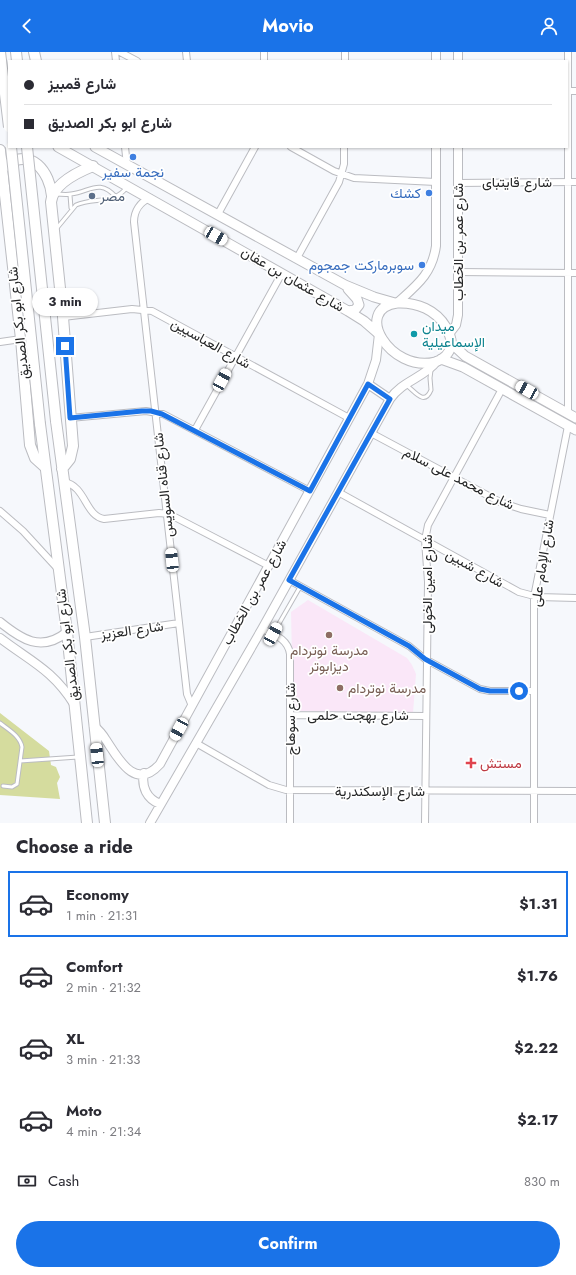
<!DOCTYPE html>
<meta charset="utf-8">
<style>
:root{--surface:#fff;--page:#f7f7f7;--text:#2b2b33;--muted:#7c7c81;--line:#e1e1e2;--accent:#1a73e8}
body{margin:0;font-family:Jost,Vazirmatn,sans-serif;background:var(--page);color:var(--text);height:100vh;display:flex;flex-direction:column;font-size:15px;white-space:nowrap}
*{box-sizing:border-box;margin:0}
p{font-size:13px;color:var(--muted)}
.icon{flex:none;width:22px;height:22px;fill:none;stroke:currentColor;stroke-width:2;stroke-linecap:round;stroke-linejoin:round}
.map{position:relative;height:771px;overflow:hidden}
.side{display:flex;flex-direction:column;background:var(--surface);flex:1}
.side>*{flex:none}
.banner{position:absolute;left:8px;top:8px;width:560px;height:88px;border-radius:0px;box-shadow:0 1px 3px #0004;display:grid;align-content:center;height:88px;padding:0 16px;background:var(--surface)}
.end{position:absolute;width:18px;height:18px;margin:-9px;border:5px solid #1a73e8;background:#fff;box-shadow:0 0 0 2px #fff}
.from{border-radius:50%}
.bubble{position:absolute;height:28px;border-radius:14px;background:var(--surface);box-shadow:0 1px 3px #0004;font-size:13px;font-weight:700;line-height:28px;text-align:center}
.car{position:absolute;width:12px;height:24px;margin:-12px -6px;border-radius:5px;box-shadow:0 0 3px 1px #0007;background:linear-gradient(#fff 24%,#345 0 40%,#fff 0 76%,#345 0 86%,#fff 0)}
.banner b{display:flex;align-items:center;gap:14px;height:38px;font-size:15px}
.banner b+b{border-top:1px solid var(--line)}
.banner i{width:10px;height:10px;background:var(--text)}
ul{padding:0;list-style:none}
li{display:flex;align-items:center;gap:12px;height:66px;margin:0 8px 6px;padding:0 8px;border:2px solid transparent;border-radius:0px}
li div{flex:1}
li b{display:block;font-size:15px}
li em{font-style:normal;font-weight:700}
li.on{border-color:var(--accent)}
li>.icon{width:36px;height:36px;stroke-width:1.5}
h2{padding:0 16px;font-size:18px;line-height:48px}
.pay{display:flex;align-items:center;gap:10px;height:44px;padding:0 16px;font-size:15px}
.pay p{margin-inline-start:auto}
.cta{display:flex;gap:8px;margin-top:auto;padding:8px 16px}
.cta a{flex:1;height:46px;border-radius:24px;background:var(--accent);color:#fff;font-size:16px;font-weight:700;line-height:46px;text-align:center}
header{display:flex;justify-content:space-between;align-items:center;height:52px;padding:0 16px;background:var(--accent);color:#fff;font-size:18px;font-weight:700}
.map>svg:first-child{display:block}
</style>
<header><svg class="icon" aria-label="back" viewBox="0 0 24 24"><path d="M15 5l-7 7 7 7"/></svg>Movio<svg class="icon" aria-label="person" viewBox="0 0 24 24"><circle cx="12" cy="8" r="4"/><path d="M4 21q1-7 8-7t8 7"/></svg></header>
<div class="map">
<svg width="576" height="771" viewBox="0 0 576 771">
<rect width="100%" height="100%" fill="#f6f8fc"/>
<path fill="#fae7f8" d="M308,548L407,606L412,613L416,622L413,661L299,659L293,654L291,560Z"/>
<path fill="#d5dc9e" d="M0,661L49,699L51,713L56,715L60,725L57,731L60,747L0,743Z"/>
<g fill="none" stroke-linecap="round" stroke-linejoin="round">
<defs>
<path id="service" d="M55,142C61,142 66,143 71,142C90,140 99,126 116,145
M70,143L71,156
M57,176L76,153C94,145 114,153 127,135
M406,333C414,338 424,355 431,338L430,326L431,318
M273,582L300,535
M0,671C9,678 20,684 22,695L17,732L12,735L3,734
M20,709L78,705"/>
<path id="minor" d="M115,0L116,9
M120,0L137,9
M186,0L187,9
M264,0V9
M568,0V361
M345,9V0
M567,39H576
M125,95L127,113
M291,95L334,119L354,126L436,130
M458,131L576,130
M150,146C140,150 134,159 134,170L186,633L187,642L192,654
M218,162L255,95
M297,206L339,130L344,112V95
M458,220L576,221
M63,265L132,257L152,259L349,366
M0,290L21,287
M70,366L146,359L163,362L310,439
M195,378L282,221
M371,381L500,450L521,457L550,463
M64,430C86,434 85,464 104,467L159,461L169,462L269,514
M338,440L519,540L538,545L576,546
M0,459L23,479L58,517
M289,528L409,594L425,607L480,637L490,639H534
M262,577C275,583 288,587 290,602V771
M85,585L179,571
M290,663L426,664
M196,691L269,733L286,738L576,739
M425,771L428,530L425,488L428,473L502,337
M534,771V545L568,374"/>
<path id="tertiary" d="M458,0V9
M436,9V0
M397,251C417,233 432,222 436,194V95
M449,282L456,273L458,263V95
M368,332L390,347
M0,570C21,587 41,601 67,580
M0,586C30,609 53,618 74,652
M94,674C99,678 103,683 106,688C118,706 135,740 160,712L368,332L376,308L379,282
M144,721C141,735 147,747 160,752
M150,771L262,577L390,347C402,329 424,326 437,309"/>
<path id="secondary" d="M58,95L348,259L364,269L379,282
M95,95L345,233L374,245L395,251
M348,237L357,247L359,253L355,258L348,259
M397,251C417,250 436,258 446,275C449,281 452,287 451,293C450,301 443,308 435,310C390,321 352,257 397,251Z
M451,291L465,304L576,366
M441,307L463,315L576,378"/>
<path id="primary" d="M16,0L17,9
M34,0L36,9
M0,98L21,287L30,393L35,406L45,415
M6,114C31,94 50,121 52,144
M56,369L85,585L105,771
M40,372L67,580L87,771
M62,417L70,407L73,394L63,265L51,150C53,132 78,120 93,114"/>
</defs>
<use href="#service" stroke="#bbbcc1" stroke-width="5"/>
<use href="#minor" stroke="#bbbcc1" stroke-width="8"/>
<use href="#tertiary" stroke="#bbbcc1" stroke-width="10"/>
<use href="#secondary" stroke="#bbbcc1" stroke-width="11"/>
<use href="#primary" stroke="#bbbcc1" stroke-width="12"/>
<use href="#service" stroke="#fff" stroke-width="3"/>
<use href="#minor" stroke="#fff" stroke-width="6"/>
<use href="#tertiary" stroke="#fff" stroke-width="8"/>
<use href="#secondary" stroke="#fff" stroke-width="9"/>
<use href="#primary" stroke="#fff" stroke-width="10"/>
<defs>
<path id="primary-bridge" d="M0,0L9,75
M11,95L40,372
M27,95L56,369"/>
</defs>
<use href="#primary-bridge" stroke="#bbbcc1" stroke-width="12" stroke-linecap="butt"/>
<use href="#primary-bridge" stroke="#fff" stroke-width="10"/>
</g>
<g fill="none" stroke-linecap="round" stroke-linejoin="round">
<path stroke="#1a73e8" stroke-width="5" d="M65,294L70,366L142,359H151L162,362L310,439L368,332L390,347L289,528L409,594L425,607L480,637L490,639H519"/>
</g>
<g fill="#3f7fe0" stroke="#fff" stroke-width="1.5">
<circle cx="133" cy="105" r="4"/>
<circle cx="429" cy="141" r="4"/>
<circle cx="422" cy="213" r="4"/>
</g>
<circle fill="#5c6f8a" stroke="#fff" stroke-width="1.5" cx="92" cy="144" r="4"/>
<circle fill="#0f9aa8" stroke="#fff" stroke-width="1.5" cx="414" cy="282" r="4"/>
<g fill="#8d6e63" stroke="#fff" stroke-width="1.5">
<circle cx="329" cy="583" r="4"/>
<circle cx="340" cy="636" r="4"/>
</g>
<path fill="#e0444e" stroke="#fff" stroke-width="1.5" d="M469 705h4v4h4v4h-4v4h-4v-4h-4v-4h4z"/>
<g text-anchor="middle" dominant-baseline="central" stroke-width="3.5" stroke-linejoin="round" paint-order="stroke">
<g font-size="14" fill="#366cbe" stroke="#fff" text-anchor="end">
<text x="133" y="120" text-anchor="middle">نجمة سفير</text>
<text x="421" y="141">كشك</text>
<text x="414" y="213">سوبرماركت جمجوم</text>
</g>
<g font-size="14" fill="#252627" stroke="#fff">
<text x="517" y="130">شارع قايتباى</text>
<text transform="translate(458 190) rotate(-90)">شارع عمر بن الخطاب</text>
<text transform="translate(293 227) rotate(30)">شارع عثمان بن عفان</text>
<text transform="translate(18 271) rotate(-96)">شارع ابو بكر الصديق</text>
<text transform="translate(211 291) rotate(29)">شارع العباسيين</text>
<text transform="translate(459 426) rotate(27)">شارع محمد على سلام</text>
<text transform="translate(163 433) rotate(-96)">شارع قناه السويس</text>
<text transform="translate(542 511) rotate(-81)">شارع الإمام على</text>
<text transform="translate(475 516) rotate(29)">شارع شبين</text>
<text transform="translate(427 532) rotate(-90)">شارع امين الخولى</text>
<text transform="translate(254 540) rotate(-61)">شارع عمر بن الخطاب</text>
<text transform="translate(132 578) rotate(-8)">شارع العزيز</text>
<text transform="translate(67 593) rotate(-97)">شارع ابو بكر الصديق</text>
<text x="358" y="663">شارع بهجت حلمى</text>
<text transform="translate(290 667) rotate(-90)">شارع سوهاج</text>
<text x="380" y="739">شارع الإسكندرية</text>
</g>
<g font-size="14" fill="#4e5e75" stroke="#fff" text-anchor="start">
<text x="100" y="144">مصر</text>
</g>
<g font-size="14" fill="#0d838f" stroke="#fff" text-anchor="start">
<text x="422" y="274">ميدان<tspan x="422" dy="16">الإسماعيلية</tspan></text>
</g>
<g font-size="14" fill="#785e54" stroke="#fff">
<text x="329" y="598">مدرسة نوتردام<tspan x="329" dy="16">ديزابوتر</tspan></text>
<text x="348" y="636" text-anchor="start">مدرسة نوتردام</text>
</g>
<g font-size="14" fill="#be3a42" stroke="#fff" text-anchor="start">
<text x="480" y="711">مستش</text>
</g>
</g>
</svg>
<i class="end from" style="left:519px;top:639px"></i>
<i class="end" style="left:65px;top:294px"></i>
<div class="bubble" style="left:32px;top:236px;width:66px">3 min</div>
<i class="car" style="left:216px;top:184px;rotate:120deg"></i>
<i class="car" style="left:222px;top:328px;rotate:29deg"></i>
<i class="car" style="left:527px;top:338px;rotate:299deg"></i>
<i class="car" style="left:172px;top:508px;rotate:354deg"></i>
<i class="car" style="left:273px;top:582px;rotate:29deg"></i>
<i class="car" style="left:179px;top:677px;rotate:209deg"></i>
<i class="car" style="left:97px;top:703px;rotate:354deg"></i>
<div class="banner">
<b><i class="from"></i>شارع قمبيز</b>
<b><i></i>شارع ابو بكر الصديق</b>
</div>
</div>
<section class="side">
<h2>Choose a ride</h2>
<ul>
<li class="on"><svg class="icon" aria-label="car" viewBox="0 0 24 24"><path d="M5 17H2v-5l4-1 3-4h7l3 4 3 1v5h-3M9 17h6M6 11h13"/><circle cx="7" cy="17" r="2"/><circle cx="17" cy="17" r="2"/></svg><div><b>Economy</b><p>1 min · 21:31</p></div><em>$1.31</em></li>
<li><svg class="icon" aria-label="car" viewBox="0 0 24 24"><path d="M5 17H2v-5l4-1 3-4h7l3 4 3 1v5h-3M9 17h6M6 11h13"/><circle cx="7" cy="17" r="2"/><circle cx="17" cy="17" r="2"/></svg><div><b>Comfort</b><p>2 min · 21:32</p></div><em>$1.76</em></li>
<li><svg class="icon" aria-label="car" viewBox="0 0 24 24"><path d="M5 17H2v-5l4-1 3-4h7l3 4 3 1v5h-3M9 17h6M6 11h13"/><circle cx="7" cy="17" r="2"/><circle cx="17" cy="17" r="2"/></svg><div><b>XL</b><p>3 min · 21:33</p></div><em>$2.22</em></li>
<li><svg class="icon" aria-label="car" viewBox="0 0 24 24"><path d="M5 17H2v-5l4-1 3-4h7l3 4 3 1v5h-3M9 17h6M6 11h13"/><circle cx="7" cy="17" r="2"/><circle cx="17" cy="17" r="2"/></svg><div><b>Moto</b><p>4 min · 21:34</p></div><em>$2.17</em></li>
</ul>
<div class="pay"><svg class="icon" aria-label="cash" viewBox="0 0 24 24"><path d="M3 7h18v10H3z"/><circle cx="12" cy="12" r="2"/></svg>Cash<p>830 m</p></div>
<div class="cta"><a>Confirm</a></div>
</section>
